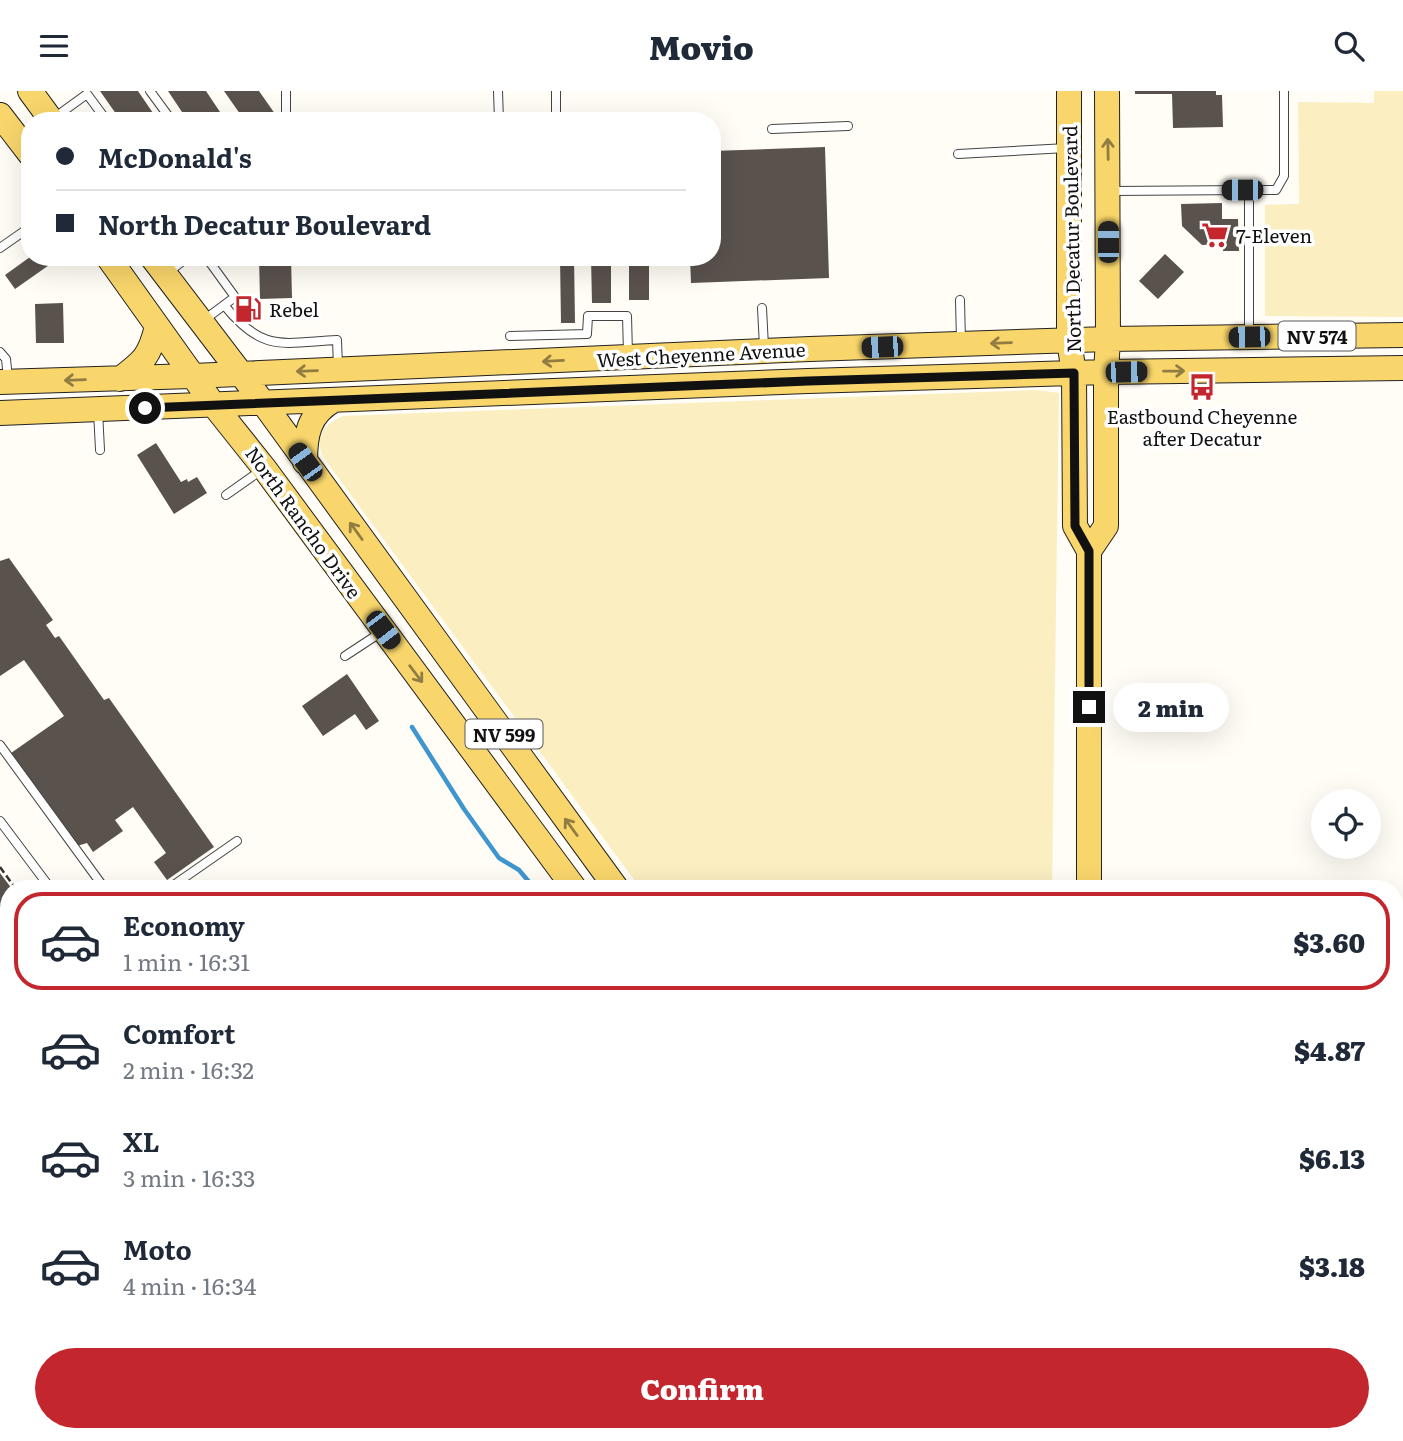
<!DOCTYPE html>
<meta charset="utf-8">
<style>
:root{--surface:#fff;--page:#f2f2f3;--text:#1f2937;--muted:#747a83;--line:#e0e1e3;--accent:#c4262e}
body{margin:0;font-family:Literata,serif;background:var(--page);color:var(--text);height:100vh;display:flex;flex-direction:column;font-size:26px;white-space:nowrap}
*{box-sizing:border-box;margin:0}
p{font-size:23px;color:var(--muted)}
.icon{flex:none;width:38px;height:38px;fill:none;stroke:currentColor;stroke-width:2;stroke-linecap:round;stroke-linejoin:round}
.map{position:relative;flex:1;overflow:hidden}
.sheet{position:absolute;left:0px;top:789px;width:1404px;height:562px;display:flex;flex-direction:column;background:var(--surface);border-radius:28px 28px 0 0;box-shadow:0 7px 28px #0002}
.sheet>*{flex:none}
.top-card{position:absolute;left:21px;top:21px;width:700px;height:154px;border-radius:28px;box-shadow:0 7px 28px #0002;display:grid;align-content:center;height:154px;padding:0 35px;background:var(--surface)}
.tools{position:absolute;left:1311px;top:698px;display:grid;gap:14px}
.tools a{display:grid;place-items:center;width:70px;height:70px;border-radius:50%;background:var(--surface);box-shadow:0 7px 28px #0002;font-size:35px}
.end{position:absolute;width:32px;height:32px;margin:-16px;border:9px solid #111;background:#fff;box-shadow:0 0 0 4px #fff}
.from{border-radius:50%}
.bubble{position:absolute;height:49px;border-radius:24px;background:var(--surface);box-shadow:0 7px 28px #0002;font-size:23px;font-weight:800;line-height:49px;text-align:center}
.car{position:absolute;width:21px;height:42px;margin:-21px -10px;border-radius:9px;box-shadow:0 0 5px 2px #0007;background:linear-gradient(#222 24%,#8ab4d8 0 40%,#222 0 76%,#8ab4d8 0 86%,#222 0)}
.top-card b{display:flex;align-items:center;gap:24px;height:66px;font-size:26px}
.top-card b+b{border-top:2px solid var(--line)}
.top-card i{width:18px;height:18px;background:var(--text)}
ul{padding:12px 0 0;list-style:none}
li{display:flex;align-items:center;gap:21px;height:98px;margin:0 14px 10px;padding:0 21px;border:4px solid transparent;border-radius:28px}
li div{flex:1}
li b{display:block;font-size:26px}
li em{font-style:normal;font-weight:800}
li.selected{border-color:var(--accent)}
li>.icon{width:63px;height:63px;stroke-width:1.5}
.button{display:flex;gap:14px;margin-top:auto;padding:14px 35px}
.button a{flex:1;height:80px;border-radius:42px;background:var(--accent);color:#fff;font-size:28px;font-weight:800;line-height:80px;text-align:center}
header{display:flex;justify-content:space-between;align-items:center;height:91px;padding:0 35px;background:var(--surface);font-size:32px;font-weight:800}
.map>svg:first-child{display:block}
</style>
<header><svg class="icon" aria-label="menu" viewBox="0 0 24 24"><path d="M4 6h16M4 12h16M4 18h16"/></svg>Movio<svg class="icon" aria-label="search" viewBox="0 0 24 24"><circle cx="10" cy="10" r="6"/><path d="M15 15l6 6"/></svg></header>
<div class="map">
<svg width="1403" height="1350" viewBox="0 0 1403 1350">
<rect width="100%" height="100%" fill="#fffdf5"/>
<path fill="#fbeec1" d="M1374,0H1403V226L1265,225V114L1299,113L1298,11L1374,12Z
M1037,299L1059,302L1052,798H641L323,366C314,344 324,334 343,325Z"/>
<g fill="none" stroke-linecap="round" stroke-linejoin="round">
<path stroke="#3f96cf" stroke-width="4.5" d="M412,636L464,718L499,767L519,779L535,798
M942,1342L948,1350"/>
<path stroke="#e29292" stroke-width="37" d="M1367,1350L1383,1343L1393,1342"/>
</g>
<path fill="#5a524d" d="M100,0H138L155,25L148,30H121Z
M168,0H206L226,30H188Z
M224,0H259L280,30H245Z
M1135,0H1216V4H1222L1223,36L1173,37L1172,3H1135Z
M825,56L829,187L691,192L690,166H712V60Z
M1222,112V128H1238L1239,160H1223V153L1202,154L1182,135L1181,113Z
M1165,163L1184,181L1158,208L1139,190Z
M30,166H48L52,172L15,198L5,184Z
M259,166H291L292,207L260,208Z
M560,166H574L575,232H561Z
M591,166H611V212H592Z
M629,166H649V209H629Z
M63,212L64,252H36L35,213Z
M156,352L181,391L187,388L188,391L197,386L207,402L174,423L137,364Z
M9,467L53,529L46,534L55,547L59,545L104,609L109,607L214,756L167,789L154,771L166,762L133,716L115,729L123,740L93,761L87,752L77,755L11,662L64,625L24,569L0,585V470Z
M347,583L379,630L366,639L355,623L323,645L302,615Z
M0,782L12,798H9V881L0,869Z
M0,1027L9,1039V1079L2,1083L0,1080Z"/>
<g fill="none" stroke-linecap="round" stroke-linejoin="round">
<defs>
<path id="lane" d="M150,0L172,30
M498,0L499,30
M556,0V30
M54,27L87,3L107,30
M286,30V0
M772,38L848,35
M958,63L1067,57
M1249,99H1276L1284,85V0
M1111,100L1249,99V243
M0,157L30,136
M167,182L188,166
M960,209L961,251
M224,214C263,262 281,252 337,249L338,276
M762,217L764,256
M204,229L235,206L206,166
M510,245L587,243L588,225H627L628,263
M0,261L6,268L8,288
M98,320L100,359
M226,404L260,380
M345,565L380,542
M0,654L105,798
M0,730L51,798
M168,798L237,750
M0,1113H9
M660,1342L665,1350
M904,1342L910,1350
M746,1350L756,1342
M862,1350L872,1342"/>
<path id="street" d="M0,1214H9
M532,1350V1342"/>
<path id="primary" d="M30,0L52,30
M1069,0V250L1074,282L1075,435L1089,460V798
M0,24L30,63
M108,166L213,313L264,377L575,798
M152,166L264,313L617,798
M120,288C144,270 150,265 157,235
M0,291L192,285L810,258L1108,248L1403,244
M0,322L808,290L1106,281L1403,277
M305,371C305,345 308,323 334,309
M1089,460L1106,435V281L1108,248L1107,0
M980,1342L985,1350
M1025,1342L1031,1350"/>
</defs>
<use href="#lane" stroke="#444" stroke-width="10"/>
<use href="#street" stroke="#444" stroke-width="18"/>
<use href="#primary" stroke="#222" stroke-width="26"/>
<path stroke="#333" stroke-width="2.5" stroke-dasharray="7 3.5" stroke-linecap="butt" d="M0,776L16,798
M0,1087H9"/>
<use href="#lane" stroke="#fff" stroke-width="8"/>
<use href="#street" stroke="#fff" stroke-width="16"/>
<use href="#primary" stroke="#f9d66b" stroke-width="24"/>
</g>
<defs><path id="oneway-shaft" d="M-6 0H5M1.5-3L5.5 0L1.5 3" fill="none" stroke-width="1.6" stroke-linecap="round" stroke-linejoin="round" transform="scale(1.75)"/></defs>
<g stroke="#917d42">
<use href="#oneway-shaft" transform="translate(1108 58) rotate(-91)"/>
<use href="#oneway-shaft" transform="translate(1001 252) rotate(178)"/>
<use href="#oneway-shaft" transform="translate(553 270) rotate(177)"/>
<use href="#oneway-shaft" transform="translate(307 280) rotate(178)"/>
<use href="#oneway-shaft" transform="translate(1174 280) rotate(-1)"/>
<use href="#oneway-shaft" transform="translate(75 289) rotate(178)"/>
<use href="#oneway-shaft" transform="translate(356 440) rotate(-126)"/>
<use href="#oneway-shaft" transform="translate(416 583) rotate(53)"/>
<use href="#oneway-shaft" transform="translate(571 736) rotate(-126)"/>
</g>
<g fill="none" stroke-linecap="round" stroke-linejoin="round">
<path stroke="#111" stroke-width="9" d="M145,317L808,290L1074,282L1075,435L1089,460V616"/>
</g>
<defs>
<symbol id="supermarket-bare" viewBox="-9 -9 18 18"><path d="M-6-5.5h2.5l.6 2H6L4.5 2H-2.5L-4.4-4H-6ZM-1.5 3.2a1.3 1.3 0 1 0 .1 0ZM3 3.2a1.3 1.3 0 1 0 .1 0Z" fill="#c4262e" stroke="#fff" stroke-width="2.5" paint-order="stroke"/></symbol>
<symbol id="fuel-bare" viewBox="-9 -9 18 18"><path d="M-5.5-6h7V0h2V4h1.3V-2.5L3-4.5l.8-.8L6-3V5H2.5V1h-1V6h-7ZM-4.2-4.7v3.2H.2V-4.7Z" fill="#c4262e" stroke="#fff" stroke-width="2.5" paint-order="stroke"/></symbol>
<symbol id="bus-bare" viewBox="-9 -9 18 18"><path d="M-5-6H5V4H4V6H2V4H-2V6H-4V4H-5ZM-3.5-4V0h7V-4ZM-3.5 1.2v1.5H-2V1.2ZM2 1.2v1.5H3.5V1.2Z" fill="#c4262e" stroke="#fff" stroke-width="2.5" paint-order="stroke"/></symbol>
</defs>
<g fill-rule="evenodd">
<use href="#supermarket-bare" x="1196" y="125" width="38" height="38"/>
<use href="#fuel-bare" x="229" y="199" width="38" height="38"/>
<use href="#bus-bare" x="1183" y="277" width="38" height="38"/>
</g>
<g text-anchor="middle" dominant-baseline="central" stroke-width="7" stroke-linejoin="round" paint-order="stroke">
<g fill="#fff" stroke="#585858" stroke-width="2">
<rect x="1278.5" y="230.5" width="77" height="29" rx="5"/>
<rect x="465.5" y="628.5" width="77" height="29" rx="5"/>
</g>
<g font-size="18" font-weight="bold" fill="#111">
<text x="1317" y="245">NV 574</text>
<text x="504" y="643">NV 599</text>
</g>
<g font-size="19" fill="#111" stroke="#fff" text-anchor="start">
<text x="1236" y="144">7-Eleven</text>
<text x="269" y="218">Rebel</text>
<text x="1202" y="325" text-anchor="middle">Eastbound Cheyenne<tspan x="1202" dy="22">after Decatur</tspan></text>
</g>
<g font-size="19" fill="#111" stroke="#fff">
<text transform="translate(1071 148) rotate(-91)">North Decatur Boulevard</text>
<text transform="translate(701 263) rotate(-3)">West Cheyenne Avenue</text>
<text transform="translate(304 431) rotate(54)">North Rancho Drive</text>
</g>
</g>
</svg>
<div class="tools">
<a><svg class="icon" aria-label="locate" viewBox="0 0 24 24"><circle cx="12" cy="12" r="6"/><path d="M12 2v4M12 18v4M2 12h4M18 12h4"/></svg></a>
</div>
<i class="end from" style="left:145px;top:317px"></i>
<i class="end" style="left:1089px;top:616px"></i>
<div class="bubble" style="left:1113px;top:592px;width:116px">2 min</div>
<i class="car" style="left:1242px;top:99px;rotate:270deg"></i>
<i class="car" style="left:1108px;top:151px;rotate:0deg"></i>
<i class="car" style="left:1249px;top:246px;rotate:269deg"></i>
<i class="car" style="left:882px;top:256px;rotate:268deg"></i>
<i class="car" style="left:1126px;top:281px;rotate:89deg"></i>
<i class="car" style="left:305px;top:371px;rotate:324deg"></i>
<i class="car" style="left:383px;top:539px;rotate:143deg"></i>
<div class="top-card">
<b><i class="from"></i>McDonald's</b>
<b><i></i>North Decatur Boulevard</b>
</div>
<section class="sheet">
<ul>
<li class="selected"><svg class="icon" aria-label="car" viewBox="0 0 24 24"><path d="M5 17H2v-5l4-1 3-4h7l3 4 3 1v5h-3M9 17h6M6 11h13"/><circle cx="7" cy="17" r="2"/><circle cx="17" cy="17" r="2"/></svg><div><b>Economy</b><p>1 min · 16:31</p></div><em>$3.60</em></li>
<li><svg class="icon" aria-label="car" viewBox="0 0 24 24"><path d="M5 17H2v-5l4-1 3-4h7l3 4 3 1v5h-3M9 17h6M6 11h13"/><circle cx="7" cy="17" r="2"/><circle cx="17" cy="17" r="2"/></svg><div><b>Comfort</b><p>2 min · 16:32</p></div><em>$4.87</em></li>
<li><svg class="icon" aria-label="car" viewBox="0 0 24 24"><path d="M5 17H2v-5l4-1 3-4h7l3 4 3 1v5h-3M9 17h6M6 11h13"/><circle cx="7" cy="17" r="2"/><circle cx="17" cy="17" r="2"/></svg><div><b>XL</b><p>3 min · 16:33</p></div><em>$6.13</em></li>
<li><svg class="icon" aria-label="car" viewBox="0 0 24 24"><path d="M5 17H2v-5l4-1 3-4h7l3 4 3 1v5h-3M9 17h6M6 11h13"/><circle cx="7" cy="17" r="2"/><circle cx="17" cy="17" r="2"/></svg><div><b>Moto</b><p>4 min · 16:34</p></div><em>$3.18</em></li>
</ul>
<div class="button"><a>Confirm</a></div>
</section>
</div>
